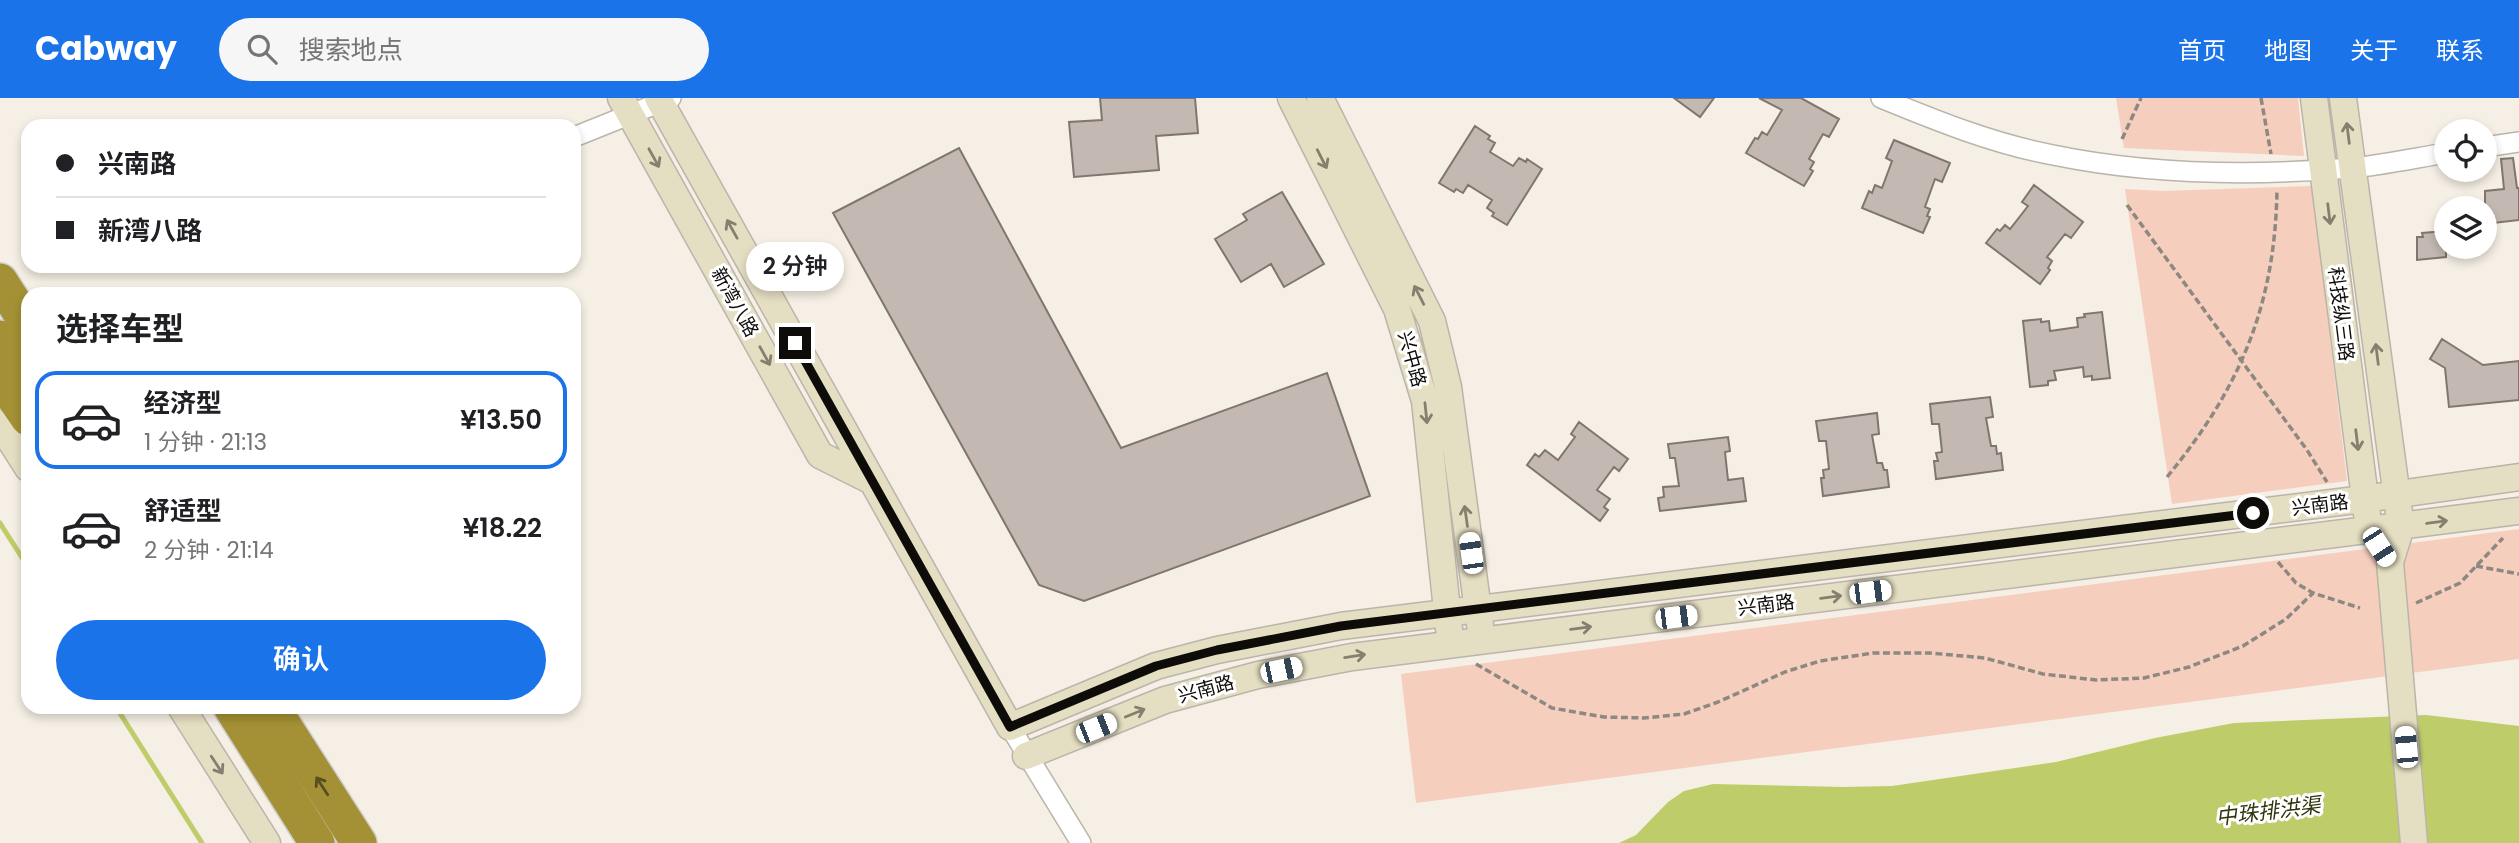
<!DOCTYPE html>
<html lang="zh">
<meta charset="utf-8">
<style>
:root{--surface:#fff;--page:#f6f6f6;--text:#202124;--muted:#757577;--line:#e0e0e0;--accent:#1a73e8}
body{margin:0;font-family:Poppins,"Noto Sans SC",sans-serif;background:var(--page);color:var(--text);height:100vh;display:flex;flex-direction:column;font-size:26px;white-space:nowrap}
*{box-sizing:border-box;margin:0}
p{font-size:23px;color:var(--muted)}
.icon{flex:none;width:38px;height:38px;fill:none;stroke:currentColor;stroke-width:2;stroke-linecap:round;stroke-linejoin:round}
.map{position:relative;flex:1;overflow:hidden}
.sheet{position:absolute;left:21px;top:189px;width:560px;height:427px;display:flex;flex-direction:column;background:var(--surface);border-radius:21px;box-shadow:0 4px 10px #0003}
.sheet>*{flex:none}
.top-card{position:absolute;left:21px;top:21px;width:560px;height:154px;border-radius:21px;box-shadow:0 4px 10px #0003;display:grid;align-content:center;height:154px;padding:0 35px;background:var(--surface)}
.tools{position:absolute;left:2434px;top:21px;display:grid;gap:14px}
.tools a{display:grid;place-items:center;width:63px;height:63px;border-radius:50%;background:var(--surface);box-shadow:0 4px 10px #0003;font-size:35px}
.end{position:absolute;width:32px;height:32px;margin:-16px;border:9px solid #0e0c09;background:#fff;box-shadow:0 0 0 4px #fff}
.from{border-radius:50%}
.bubble{position:absolute;height:49px;border-radius:24px;background:var(--surface);box-shadow:0 4px 10px #0003;font-size:23px;font-weight:600;line-height:49px;text-align:center}
.car{position:absolute;width:21px;height:42px;margin:-21px -10px;border-radius:9px;box-shadow:0 0 5px 2px #0007;background:linear-gradient(#fff 24%,#345 0 40%,#fff 0 76%,#345 0 86%,#fff 0)}
.top-card b{display:flex;align-items:center;gap:24px;height:66px;font-size:26px}
.top-card b+b{border-top:2px solid var(--line)}
.top-card i{width:18px;height:18px;background:var(--text)}
ul{padding:0;list-style:none}
li{display:flex;align-items:center;gap:21px;height:98px;margin:0 14px 10px;padding:0 21px;border:4px solid transparent;border-radius:21px}
li div{flex:1}
li b{display:block;font-size:26px}
li em{font-style:normal;font-weight:600}
li.active{border-color:var(--accent)}
li>.icon{width:63px;height:63px;stroke-width:1.5}
h2{padding:0 35px;font-size:32px;line-height:84px}
.action{display:flex;gap:14px;margin-top:auto;padding:14px 35px}
.action a{flex:1;height:80px;border-radius:42px;background:var(--accent);color:#fff;font-size:28px;font-weight:600;line-height:80px;text-align:center}
header{display:flex;align-items:center;gap:42px;box-sizing:border-box;height:98px;padding:0 35px;background:var(--accent);color:#fff}
header strong{font-size:33px}
nav{display:flex;gap:38px;margin-inline-start:auto;font-size:24px}
.search{width:490px;height:63px;background:var(--page);display:flex;align-items:center;gap:18px;box-sizing:border-box;padding:0 24px;border-radius:38px;color:var(--muted);font-size:26px}
.map>svg:first-child{display:block}
</style>
<header>
<strong>Cabway</strong>
<div class="search"><svg class="icon" aria-label="search" viewBox="0 0 24 24"><circle cx="10" cy="10" r="6"/><path d="M15 15l6 6"/></svg>搜索地点</div>
<nav><a>首页</a><a>地图</a><a>关于</a><a>联系</a></nav>
</header>
<div class="map">
<svg width="2519" height="745" viewBox="0 0 2519 745">
<rect width="100%" height="100%" fill="#f6efe5"/>
<path fill="#f6cebe" d="M2116,0H2298L2304,58L2124,50Z
M2312,88L2347,383L2172,406L2125,91L2163,93Z
M2519,431V561L1416,705L1401,576Z"/>
<path fill="#bfcc6a" d="M2426,617L2519,628V745H1619L1636,737L1668,704L1684,693L1713,686L1843,689L1892,688L2056,664L2155,640L2234,625Z"/>
<g fill="none" stroke-linecap="round" stroke-linejoin="round">
<path stroke="#bfcc6a" stroke-width="5" d="M0,425L28,469
M116,609L202,745"/>
</g>
<path fill="#c3b9b2" stroke="#7f776f" stroke-width="2" d="M1100,0H1195L1198,35L1156,38L1159,72L1074,79L1069,24L1102,22Z
M1674,0H1714L1700,19Z
M1759,0H1801L1839,21L1829,39L1823,36L1809,61L1814,64L1810,71L1813,73L1804,88L1746,55L1755,40L1758,41L1762,34L1767,37L1782,12Z
M1475,28L1490,38L1488,41L1495,45L1490,54L1513,68L1519,60L1526,64L1527,61L1542,71L1507,127L1492,118L1494,115L1487,110L1492,102L1468,87L1463,95L1456,91L1454,94L1439,85Z
M1894,42L1950,65L1942,84L1935,81L1925,109L1930,111L1927,118L1930,119L1923,135L1862,110L1869,93L1872,95L1875,87L1882,90L1892,63L1886,60Z
M959,50L1121,350L1327,275L1370,398L1084,503L1039,487L833,115Z
M2513,60L2517,90H2519V122L2485,126V93L2504,91L2501,61Z
M2034,87L2083,124L2071,140L2065,136L2047,159L2052,163L2048,170L2050,172L2040,186L1986,145L1997,131L2000,133L2005,127L2010,131L2028,108L2022,104Z
M1282,94L1324,166L1284,189L1271,166L1241,184L1215,141L1247,122L1243,116Z
M2446,133V159L2417,162V139H2423L2422,135Z
M2102,214L2110,280L2092,282V278L2084,279L2083,269L2054,273L2056,282L2048,283V287L2030,289L2023,223L2041,221V224L2049,223L2050,233L2078,229L2077,220L2085,219L2084,216Z
M2442,241L2483,267L2519,263V302L2449,309L2445,270L2430,261Z
M1990,299L1993,319L1986,320L1991,348H1996L1997,356L2001,355L2003,372L1936,381L1934,363H1938L1936,355L1942,354L1939,326H1932L1930,306Z
M1877,315L1879,336L1872,337L1877,365H1882L1884,372H1887L1889,389L1823,398L1821,380H1824L1823,372L1829,371L1826,343H1819L1816,323Z
M1579,324L1628,361L1619,373L1614,369L1597,392L1610,401L1604,409L1608,412L1600,423L1527,367L1535,356L1539,359L1545,352L1558,362L1575,339L1571,336Z
M1728,339L1730,353L1725,354L1728,382L1743,380L1746,403L1660,413L1658,400L1664,399L1663,389L1679,388L1675,360H1670L1668,346Z"/>
<g fill="none" stroke-linecap="round" stroke-linejoin="round">
<defs>
<path id="street" d="M1881,0C1937,23 1994,46 2053,57C2150,77 2253,78 2351,70C2383,67 2415,60 2446,55
M574,39L671,0
M2485,49L2519,44
M1010,629L1081,745"/>
<path id="secondary" d="M621,0L820,357L872,383
M658,0L1010,629L1156,568L1217,552L1341,528L2364,401L2519,379
M1291,0L1397,211L1425,303L1449,531
M1320,0L1432,223L1448,289L1480,527
M2314,0L2367,416
M2343,0L2401,429L2390,464L2414,745
M0,326L28,370
M181,609L267,745
M1026,658L1165,602L1258,577L1352,559L2519,413"/>
<path id="highway" d="M0,183L28,227
M0,240L28,284
M0,279L28,320
M231,609L317,745
M272,609L359,745"/>
</defs>
<use href="#street" stroke="#bbb4ab" stroke-width="22"/>
<use href="#secondary" stroke="#bbb4ab" stroke-width="29"/>
<use href="#highway" stroke="#cfcece" stroke-width="38"/>
<path stroke="#8d8881" stroke-width="3.5" stroke-dasharray="7 3.5" stroke-linecap="butt" d="M2261,0L2271,56
M2122,41L2141,0
M2127,107L2307,352L2327,384
M2167,379C2240,290 2275,208 2277,92
M2278,464L2296,485L2313,495L2360,510
M2476,468L2519,476
M2416,505L2460,485L2503,440
M1476,566L1552,610L1604,619L1644,620L1684,616L1718,604L1785,574L1820,563L1873,555H1930L1985,560L2043,576L2096,582L2144,580L2189,569L2243,548L2286,521L2313,495"/>
<use href="#street" stroke="#fff" stroke-width="19"/>
<use href="#secondary" stroke="#e4dec2" stroke-width="26"/>
<use href="#highway" stroke="#a49135" stroke-width="35"/>
</g>
<defs><path id="oneway-shaft" d="M-6 0H5M1.5-3L5.5 0L1.5 3" fill="none" stroke-width="1.6" stroke-linecap="round" stroke-linejoin="round" transform="scale(1.75)"/></defs>
<g stroke="#84806f">
<use href="#oneway-shaft" transform="translate(2348 35) rotate(-97)"/>
<use href="#oneway-shaft" transform="translate(654 60) rotate(61)"/>
<use href="#oneway-shaft" transform="translate(1322 61) rotate(63)"/>
<use href="#oneway-shaft" transform="translate(2329 116) rotate(83)"/>
<use href="#oneway-shaft" transform="translate(732 131) rotate(-119)"/>
<use href="#oneway-shaft" transform="translate(1419 197) rotate(-117)"/>
<use href="#oneway-shaft" transform="translate(2377 256) rotate(-97)"/>
<use href="#oneway-shaft" transform="translate(765 258) rotate(61)"/>
<use href="#oneway-shaft" transform="translate(1426 315) rotate(84)"/>
<use href="#oneway-shaft" transform="translate(2357 342) rotate(83)"/>
<use href="#oneway-shaft" transform="translate(1466 418) rotate(-98)"/>
<use href="#oneway-shaft" transform="translate(2437 424) rotate(-8)"/>
<use href="#oneway-shaft" transform="translate(1831 499) rotate(-7)"/>
<use href="#oneway-shaft" transform="translate(1581 530) rotate(-7)"/>
<use href="#oneway-shaft" transform="translate(1355 558) rotate(-9)"/>
<use href="#oneway-shaft" transform="translate(1135 615) rotate(-22)"/>
<use href="#oneway-shaft" transform="translate(217 667) rotate(57)"/>
</g>
<use stroke="#594e1f" href="#oneway-shaft" transform="translate(322 688) rotate(-123)"/>
<g fill="none" stroke-linecap="round" stroke-linejoin="round">
<path stroke="#0e0c09" stroke-width="9" d="M795,245L1010,629L1156,568L1217,552L1341,528L2253,415"/>
</g>
<g text-anchor="middle" dominant-baseline="central" stroke-width="6" stroke-linejoin="round" paint-order="stroke">
<g font-size="19" fill="#0e0c09" stroke="#fff">
<text transform="translate(735 204) rotate(61)">新湾八路</text>
<text transform="translate(2341 216) rotate(83)">科技纵三路</text>
<text transform="translate(1412 261) rotate(74)">兴中路</text>
<text transform="translate(2320 407) rotate(-7)">兴南路</text>
<text transform="translate(1766 507) rotate(-7)">兴南路</text>
<text transform="translate(1206 591) rotate(-15)">兴南路</text>
</g>
<g font-size="21" font-style="italic" fill="#30350a" stroke="#fff">
<text transform="translate(2268 713) rotate(-7)">中珠排洪渠</text>
</g>
</g>
</svg>
<div class="tools">
<a><svg class="icon" aria-label="locate" viewBox="0 0 24 24"><circle cx="12" cy="12" r="6"/><path d="M12 2v4M12 18v4M2 12h4M18 12h4"/></svg></a>
<a><svg class="icon" aria-label="layers" viewBox="0 0 24 24"><path d="M12 4l9 5-9 5-9-5zM3 14l9 5 9-5"/></svg></a>
</div>
<i class="end from" style="left:2253px;top:415px"></i>
<i class="end" style="left:795px;top:245px"></i>
<div class="bubble" style="left:746px;top:144px;width:98px">2 分钟</div>
<i class="car" style="left:2379px;top:449px;rotate:147deg"></i>
<i class="car" style="left:1471px;top:455px;rotate:352deg"></i>
<i class="car" style="left:1870px;top:494px;rotate:83deg"></i>
<i class="car" style="left:1676px;top:519px;rotate:83deg"></i>
<i class="car" style="left:1281px;top:572px;rotate:78deg"></i>
<i class="car" style="left:1096px;top:630px;rotate:68deg"></i>
<i class="car" style="left:2406px;top:649px;rotate:355deg"></i>
<div class="top-card">
<b><i class="from"></i>兴南路</b>
<b><i></i>新湾八路</b>
</div>
<section class="sheet">
<h2>选择车型</h2>
<ul>
<li class="active"><svg class="icon" aria-label="car" viewBox="0 0 24 24"><path d="M5 17H2v-5l4-1 3-4h7l3 4 3 1v5h-3M9 17h6M6 11h13"/><circle cx="7" cy="17" r="2"/><circle cx="17" cy="17" r="2"/></svg><div><b>经济型</b><p>1 分钟 · 21:13</p></div><em>¥13.50</em></li>
<li><svg class="icon" aria-label="car" viewBox="0 0 24 24"><path d="M5 17H2v-5l4-1 3-4h7l3 4 3 1v5h-3M9 17h6M6 11h13"/><circle cx="7" cy="17" r="2"/><circle cx="17" cy="17" r="2"/></svg><div><b>舒适型</b><p>2 分钟 · 21:14</p></div><em>¥18.22</em></li>
</ul>
<div class="action"><a>确认</a></div>
</section>
</div>
